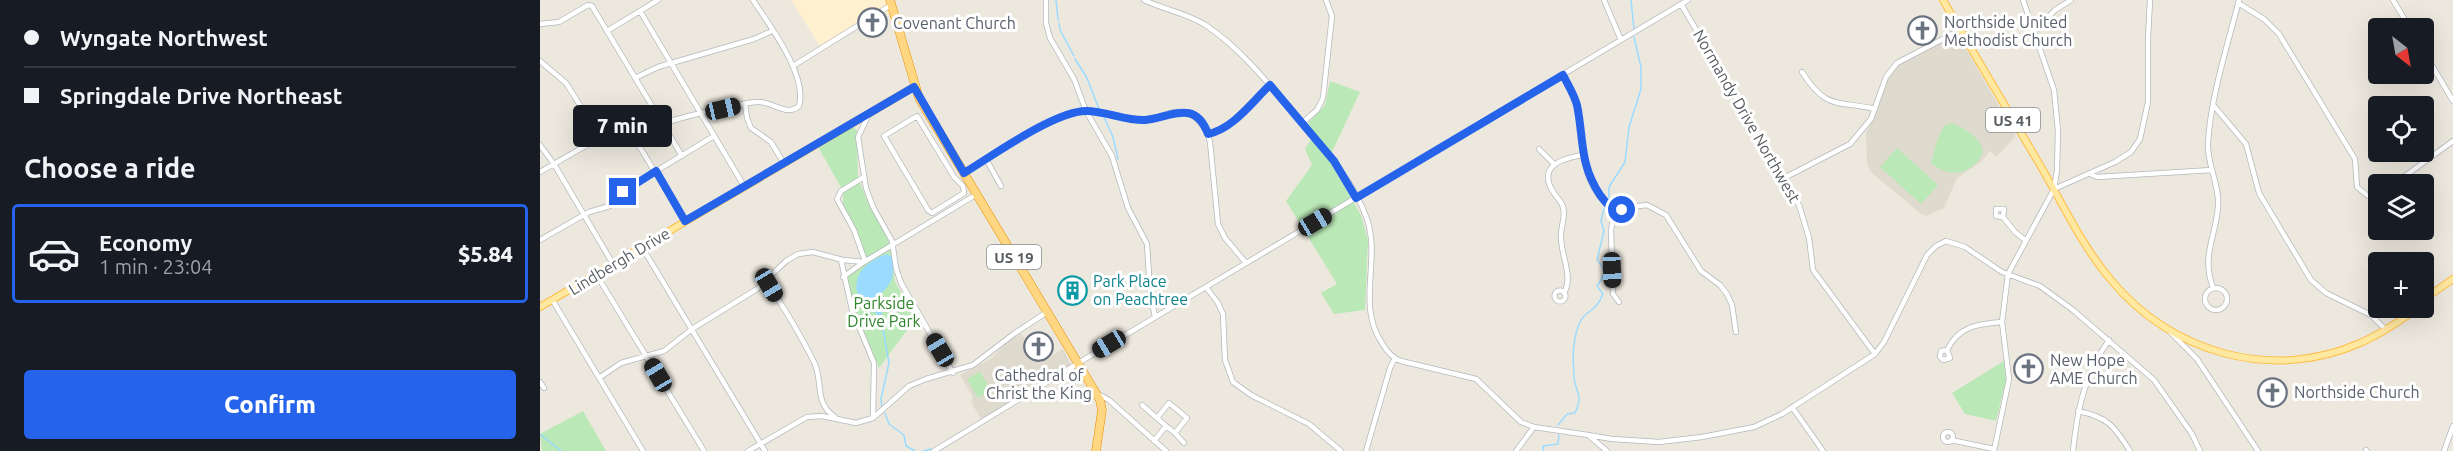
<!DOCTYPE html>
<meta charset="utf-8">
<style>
:root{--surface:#171b24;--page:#20242c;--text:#f1f3f6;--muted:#9ea1a6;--line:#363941;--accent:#2563eb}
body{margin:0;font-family:Ubuntu,sans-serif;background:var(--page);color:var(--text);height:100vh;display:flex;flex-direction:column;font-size:22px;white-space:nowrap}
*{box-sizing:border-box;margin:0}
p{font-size:20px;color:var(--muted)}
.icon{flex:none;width:33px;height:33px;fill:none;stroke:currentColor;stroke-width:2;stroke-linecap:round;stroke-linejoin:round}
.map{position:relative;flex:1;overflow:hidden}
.drawer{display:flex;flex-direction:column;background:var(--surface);width:540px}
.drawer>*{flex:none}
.banner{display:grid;align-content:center;height:132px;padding:0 24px;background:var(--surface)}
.needle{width:39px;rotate:149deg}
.fabs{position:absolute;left:1828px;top:18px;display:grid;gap:12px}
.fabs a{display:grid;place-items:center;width:66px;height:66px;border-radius:6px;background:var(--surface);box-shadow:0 6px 24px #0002;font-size:30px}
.end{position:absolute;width:27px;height:27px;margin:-14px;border:8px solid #2563eb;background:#fff;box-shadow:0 0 0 3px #fff}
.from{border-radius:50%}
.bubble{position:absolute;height:42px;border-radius:6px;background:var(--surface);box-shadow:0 6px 24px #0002;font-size:20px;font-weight:800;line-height:42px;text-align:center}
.car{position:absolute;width:18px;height:36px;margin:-18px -9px;border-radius:8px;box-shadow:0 0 4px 2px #0007;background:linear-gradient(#222 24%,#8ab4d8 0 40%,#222 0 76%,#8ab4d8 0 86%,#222 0)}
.banner b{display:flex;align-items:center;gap:21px;height:57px;font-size:22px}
.banner b+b{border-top:2px solid var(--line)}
.banner i{width:15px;height:15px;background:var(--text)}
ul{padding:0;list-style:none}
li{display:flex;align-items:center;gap:18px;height:99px;margin:0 12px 9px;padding:0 12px;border:3px solid transparent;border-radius:6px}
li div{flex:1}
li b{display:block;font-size:22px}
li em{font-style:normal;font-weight:800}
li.current{border-color:var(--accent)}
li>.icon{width:54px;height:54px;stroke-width:1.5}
h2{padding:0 24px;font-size:27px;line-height:72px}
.cta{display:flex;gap:12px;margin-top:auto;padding:12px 24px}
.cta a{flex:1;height:69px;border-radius:6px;background:var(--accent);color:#fff;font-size:24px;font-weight:800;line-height:69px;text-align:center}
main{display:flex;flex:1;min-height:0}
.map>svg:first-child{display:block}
</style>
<main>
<section class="drawer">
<div class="banner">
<b><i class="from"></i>Wyngate Northwest</b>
<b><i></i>Springdale Drive Northeast</b>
</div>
<h2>Choose a ride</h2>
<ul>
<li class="current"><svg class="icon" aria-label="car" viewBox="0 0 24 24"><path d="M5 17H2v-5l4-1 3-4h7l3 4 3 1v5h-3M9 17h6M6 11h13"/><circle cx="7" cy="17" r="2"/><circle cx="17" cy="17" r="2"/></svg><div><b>Economy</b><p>1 min · 23:04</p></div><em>$5.84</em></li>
</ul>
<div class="cta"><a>Confirm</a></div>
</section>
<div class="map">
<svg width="1913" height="451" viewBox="0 0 1913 451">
<rect width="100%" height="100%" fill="#ede8de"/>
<path fill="#fff1d0" d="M251,0H348L352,12L281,48Z"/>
<path fill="#dfdace" d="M1418,35L1476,136L1456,157L1450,151L1441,162L1417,178L1404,208L1386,216L1380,213L1332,173L1327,165L1326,133L1339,105L1347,78L1357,66Z
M481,333L500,363L523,349L531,365L441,419L431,402L433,397L420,375L452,358L466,343Z"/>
<path fill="#bae8b6" d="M790,81L820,92L792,152L790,162L821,215L828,240L825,310L794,314L781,293L797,284L746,201L772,165L765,149L775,133L768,123L785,105Z
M1412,123C1426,130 1439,135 1443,152C1433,175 1410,179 1391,163L1397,141L1404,126Z
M312,125L317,131L318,178L327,200L351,246L355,282L376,318L339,368L314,306L307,278L325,254L303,207V191L277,145Z
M1357,148L1398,185L1381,204L1340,167Z
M1464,361L1466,380L1456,421L1425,414L1412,393Z
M440,372L451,390L438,398L427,379Z
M43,411L66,451H2L0,434Z"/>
<path fill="#9bdbff" d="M347,254L352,257C355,280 352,282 338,297L344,322L342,324L336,313L327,311C306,285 318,264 347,254Z"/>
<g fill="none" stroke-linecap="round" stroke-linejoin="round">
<path stroke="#9bdbff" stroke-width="1.5" d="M516,0L518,20
M1091,0L1094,29
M519,23L520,30L534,56
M535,59L547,78L559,109
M563,115L573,137L578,159
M1069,201V187L1085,162L1089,127L1101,89V67L1094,37
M342,407L341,399L349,363L342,324
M345,413L349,424L364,435L366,446L375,451
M1018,425L1027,414L1035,413C1044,393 1035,393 1034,377C1034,367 1032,355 1034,345C1035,337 1037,328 1040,322C1046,310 1056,312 1063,294L1057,286C1065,275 1067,270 1057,260L1064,231L1061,221L1064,209
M0,434L21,451
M383,451L391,449
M1003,451V446L1018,444L1019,435"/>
<defs>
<path id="minor" d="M506,0V23L510,38L534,79L546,111L572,156L588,208L607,244L610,290L615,317
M604,0C625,10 647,13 667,26C701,49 728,83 754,114C781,145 813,179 827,219C841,261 816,305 842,343C847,352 852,358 861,361L936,379L981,422L994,427L1048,435L1067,451
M1064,0L1081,40
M1853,0L1870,28
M1698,3L1724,19L1739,34L1815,159L1817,187L1828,196L1839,195
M1141,4L1259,205L1269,238L1273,270L1335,354
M100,11L204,186
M0,24L19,22L48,5L52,6L142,156
M67,31L118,0
M1495,31L1515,10L1531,0
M1884,52L1913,101
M0,61L26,83L60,137
M253,66L351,5
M1262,72C1287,111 1297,100 1335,109
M1023,75C1028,85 1034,94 1037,106C1044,140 1038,188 1075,209L1107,205L1126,215L1161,271L1180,285L1187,294L1192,305L1196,332
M95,78L118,67L214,39L232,31
M205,104L207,118L211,128L231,142L243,162
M1674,106L1706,144L1719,193L1771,280L1786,293L1831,315L1846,330
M330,112L318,137L326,188L333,207L352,241L356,268L361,283L413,373
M377,116L414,177L423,186L424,193L392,213L388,210L344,136Z
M762,123L777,110L783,98L792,16L786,0
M123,124C133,119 208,101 219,102C233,102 247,117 259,106C268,75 229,25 213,0
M668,134L689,125L730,85
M0,145L14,164L73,264
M999,149L1014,164
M446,159L461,186
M0,172L85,123L145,221
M424,173C451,156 515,111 546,111C566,111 585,120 604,120C615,120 625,113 635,112C654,110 666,126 670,142L678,224L685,238L706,263
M1550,174L1557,177L1672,170
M324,177L301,191L297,199L314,230L325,261
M1244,178L1310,144L1331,119L1346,77L1357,63L1420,30
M1854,184L1913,141
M1514,189L1575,162L1591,152L1600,139L1608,102V38L1610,0
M1075,209L1071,230L1073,294L1079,302
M1463,217L1464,209H1456V216L1463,217L1475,232L1485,240
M0,240L49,212L70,206L88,188L174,136
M102,247L225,451
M301,260L312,310L334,363L333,418
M56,274L164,451
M303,277L324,262
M225,281C241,301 263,340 274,362C284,382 273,402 295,417
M666,287L678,303L683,314L685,360L693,382L711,395L769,424L801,451
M1665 299a11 11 0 1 1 22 0a11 11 0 1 1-22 0Z
M1673,288C1661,255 1676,236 1678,207C1680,185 1667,165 1668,144C1670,99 1688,44 1699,0
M1014.5 296a5.5 5.5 0 1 1 11 0a5.5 5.5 0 1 1-11 0Z
M1024,293C1034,275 1020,255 1021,235C1021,225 1026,217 1023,207C1021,200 1014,195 1011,188C999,164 1026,158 1042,155
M13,301L103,451
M1630,332L1657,359L1718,451
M1407,350L1410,358L1403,360L1400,357L1401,351L1407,350C1419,326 1437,324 1462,322
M59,378L81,363L124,351L152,329L217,289L246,261L258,254L273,252L303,260L324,262L437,194
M0,382L4,388
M558,394L569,400L626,451
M602,405L617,418
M1252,407L1283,451
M1538,411C1568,417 1574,426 1590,451
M1403 437a5 5 0 1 1 10 0a5 5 0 1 1-10 0Z
M635,433L644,443
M1048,435L1072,439L1119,442L1162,437L1214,427L1242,414L1335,354L1344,342L1387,255L1396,246L1406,241L1425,247L1462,272L1500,286L1533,310L1614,380L1652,434L1660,451
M1411,440L1454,449
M614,441L626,426L635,433L647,418L629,403L617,418L626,426
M1826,450L1827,451
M208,451L267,417L282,416L316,423L333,418L369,386L386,379L433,365L475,333L507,312
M394,451L545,359L1148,0
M826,451L850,368L855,358
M976,451L994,427
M1454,451L1469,379L1462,322L1468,274L1514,189L1517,171L1518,131L1514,90L1483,0
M1533,451C1537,410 1545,373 1569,340
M1904,451L1913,426"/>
<path id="major" d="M1403,0C1434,54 1466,107 1497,160C1521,200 1541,245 1571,280C1631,353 1732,382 1820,343C1841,334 1860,321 1878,308
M1884,299L1913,279
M0,307L374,87"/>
<path id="highway" d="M350,0L379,98L560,400L562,410L556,451"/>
</defs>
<use href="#minor" stroke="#b4b8bd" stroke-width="6"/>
<use href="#major" stroke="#ffbc44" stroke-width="8"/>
<use href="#highway" stroke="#ea8f00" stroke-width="9"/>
<use href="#minor" stroke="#fff" stroke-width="4.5"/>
<use href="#major" stroke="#ffe8a0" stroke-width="6"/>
<use href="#highway" stroke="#ffd682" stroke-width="8"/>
</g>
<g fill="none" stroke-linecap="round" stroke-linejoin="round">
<path stroke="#2563eb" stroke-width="8" d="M83,192L116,171L145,221L374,87L424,173C452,156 515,111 546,111C566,111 586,121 605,120C630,118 655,98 668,134C693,129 712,102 730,85L794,161L816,198L1023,75C1028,85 1034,94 1037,105C1044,139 1039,163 1060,195C1066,203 1071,210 1082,210"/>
</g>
<defs>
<symbol id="church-ring" viewBox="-11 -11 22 22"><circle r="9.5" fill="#fff" stroke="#6b7280" stroke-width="1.5"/><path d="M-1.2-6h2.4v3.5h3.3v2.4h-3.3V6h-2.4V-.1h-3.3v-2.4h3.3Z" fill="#6b7280"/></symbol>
<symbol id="building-ring" viewBox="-11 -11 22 22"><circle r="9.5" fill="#fff" stroke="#0f9aa8" stroke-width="1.5"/><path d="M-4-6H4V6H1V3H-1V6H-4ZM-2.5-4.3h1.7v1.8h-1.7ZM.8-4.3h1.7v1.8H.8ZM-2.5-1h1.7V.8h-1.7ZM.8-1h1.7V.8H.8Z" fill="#0f9aa8"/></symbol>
</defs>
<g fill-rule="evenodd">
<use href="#church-ring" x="316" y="6" width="33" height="33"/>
<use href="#church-ring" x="1366" y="14" width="33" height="33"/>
<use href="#building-ring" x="516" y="274" width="33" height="33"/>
<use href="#church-ring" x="482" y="330" width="33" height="33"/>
<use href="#church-ring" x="1472" y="352" width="33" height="33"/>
<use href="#church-ring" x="1716" y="376" width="33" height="33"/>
</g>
<g text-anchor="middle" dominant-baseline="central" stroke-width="6" stroke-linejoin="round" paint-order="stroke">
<g fill="#fff" stroke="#898d90" stroke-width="1.5">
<rect x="1446" y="108" width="54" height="24" rx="4.5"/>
<rect x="447" y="245" width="54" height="24" rx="4.5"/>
</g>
<g font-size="15" font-weight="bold" fill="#575c61">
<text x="1473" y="120">US 41</text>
<text x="474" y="257">US 19</text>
</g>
<g font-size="16" fill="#5b616d" stroke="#fff" text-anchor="start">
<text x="1404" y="22">Northside United<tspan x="1404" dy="18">Methodist Church</tspan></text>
<text x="353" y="23">Covenant Church</text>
<text x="1510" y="360">New Hope<tspan x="1510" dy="18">AME Church</tspan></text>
<text x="499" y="375" text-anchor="middle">Cathedral of<tspan x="499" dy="18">Christ the King</tspan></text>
<text x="1754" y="392">Northside Church</text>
</g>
<g font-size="16" fill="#575c61" stroke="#fff">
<text transform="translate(1207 116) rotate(60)">Normandy Drive Northwest</text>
<text transform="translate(79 261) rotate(-31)">Lindbergh Drive</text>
</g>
<g font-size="16" fill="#0d838f" stroke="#fff" text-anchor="start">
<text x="553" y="281">Park Place<tspan x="553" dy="18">on Peachtree</tspan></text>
</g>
<g font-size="16" fill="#2e852b" stroke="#fff">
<text x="344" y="303">Parkside<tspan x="344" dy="18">Drive Park</tspan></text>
</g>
</g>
</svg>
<div class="fabs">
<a><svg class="needle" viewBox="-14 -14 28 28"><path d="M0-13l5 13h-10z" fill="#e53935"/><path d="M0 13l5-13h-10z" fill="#9ea1a6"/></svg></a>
<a><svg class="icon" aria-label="locate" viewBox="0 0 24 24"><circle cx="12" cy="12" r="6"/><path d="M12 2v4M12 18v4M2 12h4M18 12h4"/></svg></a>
<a><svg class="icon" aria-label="layers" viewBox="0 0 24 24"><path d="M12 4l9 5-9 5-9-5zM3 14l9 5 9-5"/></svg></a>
<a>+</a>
</div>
<i class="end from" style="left:1082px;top:210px"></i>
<i class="end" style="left:83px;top:192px"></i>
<div class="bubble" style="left:33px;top:105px;width:99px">7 min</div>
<i class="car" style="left:183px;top:109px;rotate:77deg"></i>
<i class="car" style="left:775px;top:222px;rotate:59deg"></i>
<i class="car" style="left:1072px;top:270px;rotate:178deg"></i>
<i class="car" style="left:229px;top:285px;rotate:149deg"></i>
<i class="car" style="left:569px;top:344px;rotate:239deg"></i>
<i class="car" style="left:400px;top:350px;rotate:329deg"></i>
<i class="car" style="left:118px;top:375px;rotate:329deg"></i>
</div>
</main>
